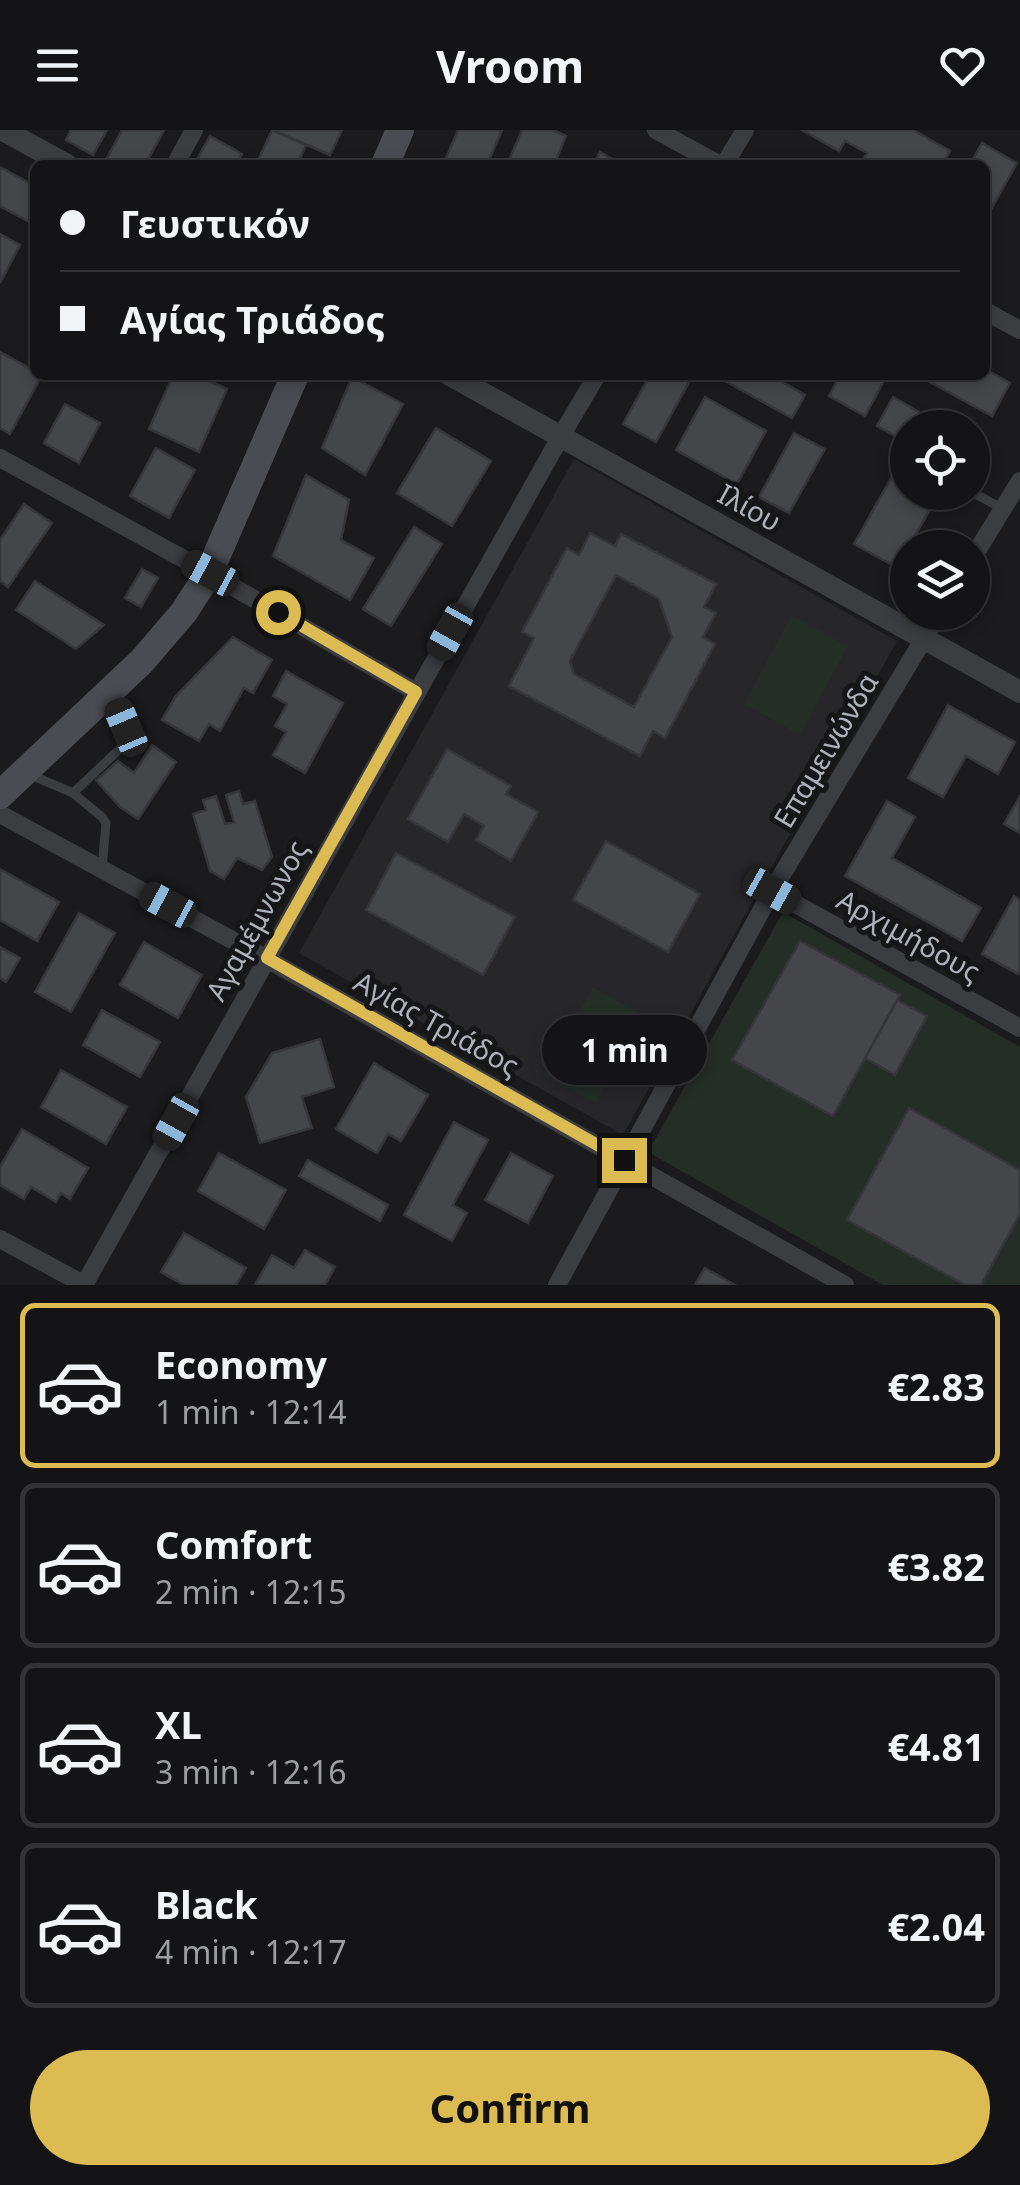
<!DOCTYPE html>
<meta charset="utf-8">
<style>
:root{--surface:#141416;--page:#1d1d1f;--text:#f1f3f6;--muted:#9d9ea1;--line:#333335;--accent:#ddbb53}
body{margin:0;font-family:"Noto Sans",sans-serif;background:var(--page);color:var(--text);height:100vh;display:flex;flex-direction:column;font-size:38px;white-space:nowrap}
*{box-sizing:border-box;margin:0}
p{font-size:32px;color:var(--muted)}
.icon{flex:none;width:55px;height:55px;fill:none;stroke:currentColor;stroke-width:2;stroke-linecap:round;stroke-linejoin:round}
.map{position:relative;height:1155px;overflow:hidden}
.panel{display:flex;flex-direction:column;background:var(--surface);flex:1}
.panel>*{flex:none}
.guide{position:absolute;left:30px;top:30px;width:960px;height:220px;border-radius:15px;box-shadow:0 5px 15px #0003,0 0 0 2px var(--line);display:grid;align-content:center;height:220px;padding:0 30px;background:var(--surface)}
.fabs{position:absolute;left:890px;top:280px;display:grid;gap:20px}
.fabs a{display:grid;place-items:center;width:100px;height:100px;border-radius:50%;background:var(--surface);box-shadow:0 5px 15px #0003,0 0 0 2px var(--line);font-size:50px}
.end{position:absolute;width:45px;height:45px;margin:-22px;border:12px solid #ddbb53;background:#111;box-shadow:0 0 0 5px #111}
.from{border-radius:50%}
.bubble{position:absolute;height:70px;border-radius:35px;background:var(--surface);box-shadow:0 5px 15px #0003,0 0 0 2px var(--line);font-size:32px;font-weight:700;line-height:70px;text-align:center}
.car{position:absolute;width:30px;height:60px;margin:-30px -15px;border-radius:12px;box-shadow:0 0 8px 2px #0007;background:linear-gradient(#222 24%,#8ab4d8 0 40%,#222 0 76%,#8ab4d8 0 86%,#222 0)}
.guide b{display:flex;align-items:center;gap:35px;height:95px;font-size:38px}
.guide b+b{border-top:2px solid var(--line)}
.guide i{width:25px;height:25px;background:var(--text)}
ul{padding:18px 0 0;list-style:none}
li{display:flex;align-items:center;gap:30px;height:165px;margin:0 20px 15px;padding:0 10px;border:5px solid var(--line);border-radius:15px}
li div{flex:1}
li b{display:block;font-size:38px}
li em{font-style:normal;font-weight:700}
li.selected{border-color:var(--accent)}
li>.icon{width:90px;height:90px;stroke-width:1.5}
.primary-button{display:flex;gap:20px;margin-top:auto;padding:20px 30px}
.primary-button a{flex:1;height:115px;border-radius:60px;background:var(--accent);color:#111;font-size:40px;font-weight:700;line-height:115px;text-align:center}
header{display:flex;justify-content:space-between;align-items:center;height:130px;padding:0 30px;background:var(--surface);font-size:45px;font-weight:700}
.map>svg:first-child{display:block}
</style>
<header><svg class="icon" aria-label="menu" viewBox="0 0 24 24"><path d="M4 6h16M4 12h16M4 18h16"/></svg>Vroom<svg class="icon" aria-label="heart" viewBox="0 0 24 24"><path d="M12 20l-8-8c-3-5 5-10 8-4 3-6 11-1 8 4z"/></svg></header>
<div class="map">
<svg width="1020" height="1155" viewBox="0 0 1020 1155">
<rect width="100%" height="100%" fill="#1b1b1d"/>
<path fill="#27272a" d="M574,329L897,511L623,1005L299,823Z"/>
<path fill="#252d27" d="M791,486L848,516L800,605L744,574Z
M783,782L1020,917V1155H883L648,1022Z
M593,857L644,886L595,973L544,944Z"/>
<path fill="#45464a" stroke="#363539" stroke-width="2.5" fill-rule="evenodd" d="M71,0H107L93,25L66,10Z
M122,0H164L145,35H119L107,28Z
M272,0L306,15L297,35H256Z
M273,0H342L330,25Z
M458,0H502L487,35H443Z
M522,0H553L566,6L554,35H507Z
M802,0H913L950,21L942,35H860L867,23L845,11L839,21Z
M210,6L242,24L236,35H194Z
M982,13L1017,33L985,90V35H970Z
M600,22L623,35H593Z
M0,37L35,56V95L0,76Z
M0,104L20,115L0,153Z
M0,222L35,241V245H42L10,304L0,298Z
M985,239L1010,253L992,286L917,245H985Z
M173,245H211L209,251L227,259L199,322L149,299Z
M650,245H693L656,312L623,294Z
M714,245H770L805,265L792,288Z
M840,245H887L865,286L829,266Z
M352,247L403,274L365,345L322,318Z
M705,267L766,301L737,354L676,320Z
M893,267L947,298H908V313L877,296Z
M65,274L100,293L79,333L44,313Z
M436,298L491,331L452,396L397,363Z
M794,303L825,319L789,383L759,367Z
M156,318L195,340L169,388L130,366Z
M898,336L908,342V362H940L908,418L898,438L854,414Z
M306,345L349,370L341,410L374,428L350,470L273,426Z
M24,374L52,393L8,457L0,451V410Z
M414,397L442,414L391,496L363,479Z
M590,403L615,416L621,404L716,454L704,477L716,483L703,507L715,514L665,608L653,601L640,626L509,556L534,508L522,502L567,418L579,425ZM616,445L659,469L672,507L634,577L574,544L570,531Z
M142,439L158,448L141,477L125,468Z
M35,451L104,495L76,519L16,480Z
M233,507L272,530L253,563L244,558L220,601L209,594L199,611L162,590L175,567Z
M286,541L343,573L305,643L273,625L286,602L275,596L287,574L273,566Z
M948,575L1015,612L998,644L966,626L943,667L908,648Z
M152,615L176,632L138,689L120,677L96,650L118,631L134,643Z
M447,619L511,656L506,664L538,682L511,731L476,710L484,696L464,684L448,712L408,689Z
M239,661L243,674L255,671L272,727L262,740L237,728L224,749L210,741L193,684L206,680L203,670L216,666L225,694L234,692L226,665Z
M1020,666V703L1004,694Z
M887,671L915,687L892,728L981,778L962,811L845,746Z
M606,711L700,764L668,822L573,770Z
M396,723L515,787L483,845L366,780Z
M0,739L59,772L37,811L0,790Z
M1014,766L1020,770V840L1018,844L982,824Z
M79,783L115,803L71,882L35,862Z
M800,811L900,865L833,986L732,930Z
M144,812L202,845L178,888L120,855Z
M0,817L20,828L6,852L0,848Z
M897,870L927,886L895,945L865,928Z
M102,880L160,912L140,947L83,915Z
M320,909L334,957L302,967L312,998L260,1013L246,967L272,923Z
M374,933L428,965L401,1011L388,1004L377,1023L336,999Z
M61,940L127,977L106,1014L41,977Z
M909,978L1020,1040V1084L981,1155H965L847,1090Z
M454,992L488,1010L453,1075L467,1083L452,1111L404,1085Z
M22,999L88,1038L70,1069L61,1063L56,1072L31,1057L24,1069L0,1055V1037Z
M219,1023L286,1060L264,1099L198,1061Z
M511,1023L553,1046L528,1093L485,1070Z
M308,1030L388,1075L380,1091L299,1046Z
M184,1103L246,1138L236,1155H184L161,1142Z
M305,1120L335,1137L325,1155H255L272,1125L294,1138Z
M705,1138L735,1155H695Z"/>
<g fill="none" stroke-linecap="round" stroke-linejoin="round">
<path stroke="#3c3d41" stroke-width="9" d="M972,362L1003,379
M31,645L73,663L125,614C132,598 120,581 113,566
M73,663L102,687L106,693L102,739"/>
<path stroke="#3c3d41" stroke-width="18" d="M656,0L720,35
M175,35L194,0
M724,35L745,0
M985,181L1020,200
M0,328L209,443L416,562
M972,429L1020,351
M0,684L267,829L845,1155
M772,761L1020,898
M0,1109L85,1155
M84,1155L561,306L597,245
M557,1155L772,761L940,482"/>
<path stroke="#3c3d41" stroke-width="22" d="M3,0L67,35
M450,245L1020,562"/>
<path stroke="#4b4c51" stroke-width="28" d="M385,35L400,0
M0,665L142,531L184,482L209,443L295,245"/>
</g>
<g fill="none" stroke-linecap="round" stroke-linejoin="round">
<path stroke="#ddbb53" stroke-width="12" d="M278,482L416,562L267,828L624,1030"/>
</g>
<g text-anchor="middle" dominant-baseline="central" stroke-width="10" stroke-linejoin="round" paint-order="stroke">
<g font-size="28" fill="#afb2bb" stroke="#161618">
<text transform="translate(750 377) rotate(29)">Ιλίου</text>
<text transform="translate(825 620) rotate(-59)">Επαμεινώνδα</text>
<text transform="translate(256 790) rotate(-61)">Αγαμέμνωνος</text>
<text transform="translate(909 805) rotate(29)">Αρχιμήδους</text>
<text transform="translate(437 893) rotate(29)">Αγίας Τριάδος</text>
</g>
</g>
</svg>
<div class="fabs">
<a><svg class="icon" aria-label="locate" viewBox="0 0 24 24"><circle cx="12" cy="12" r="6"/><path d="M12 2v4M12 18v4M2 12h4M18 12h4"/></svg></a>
<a><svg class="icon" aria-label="layers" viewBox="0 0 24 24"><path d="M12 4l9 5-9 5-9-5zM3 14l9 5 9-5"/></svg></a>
</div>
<i class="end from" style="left:278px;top:482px"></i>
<i class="end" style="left:624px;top:1030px"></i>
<div class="bubble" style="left:542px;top:885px;width:165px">1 min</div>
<i class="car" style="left:210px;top:443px;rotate:298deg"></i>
<i class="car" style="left:450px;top:502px;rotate:209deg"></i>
<i class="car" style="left:126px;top:597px;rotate:337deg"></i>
<i class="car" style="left:772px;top:761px;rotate:119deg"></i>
<i class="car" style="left:168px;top:775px;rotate:298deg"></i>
<i class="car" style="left:176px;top:992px;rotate:209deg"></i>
<div class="guide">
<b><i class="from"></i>Γευστικόν</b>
<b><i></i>Αγίας Τριάδος</b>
</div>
</div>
<section class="panel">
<ul>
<li class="selected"><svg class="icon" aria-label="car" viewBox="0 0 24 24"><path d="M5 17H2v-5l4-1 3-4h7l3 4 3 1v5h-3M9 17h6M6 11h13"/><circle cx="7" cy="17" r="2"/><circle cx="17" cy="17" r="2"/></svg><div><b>Economy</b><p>1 min · 12:14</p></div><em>€2.83</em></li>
<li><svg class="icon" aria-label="car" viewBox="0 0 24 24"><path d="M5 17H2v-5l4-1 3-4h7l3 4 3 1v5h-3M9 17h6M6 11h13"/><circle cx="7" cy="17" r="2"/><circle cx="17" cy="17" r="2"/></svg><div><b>Comfort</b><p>2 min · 12:15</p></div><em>€3.82</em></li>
<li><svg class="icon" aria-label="car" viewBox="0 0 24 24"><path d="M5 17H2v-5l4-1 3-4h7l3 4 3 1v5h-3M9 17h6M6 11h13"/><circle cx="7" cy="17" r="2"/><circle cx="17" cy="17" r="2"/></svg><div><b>XL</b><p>3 min · 12:16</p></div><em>€4.81</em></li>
<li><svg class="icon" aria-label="car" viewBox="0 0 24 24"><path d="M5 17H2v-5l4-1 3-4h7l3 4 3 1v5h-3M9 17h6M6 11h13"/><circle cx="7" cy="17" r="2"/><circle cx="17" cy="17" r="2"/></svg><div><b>Black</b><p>4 min · 12:17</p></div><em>€2.04</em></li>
</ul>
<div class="primary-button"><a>Confirm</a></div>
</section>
